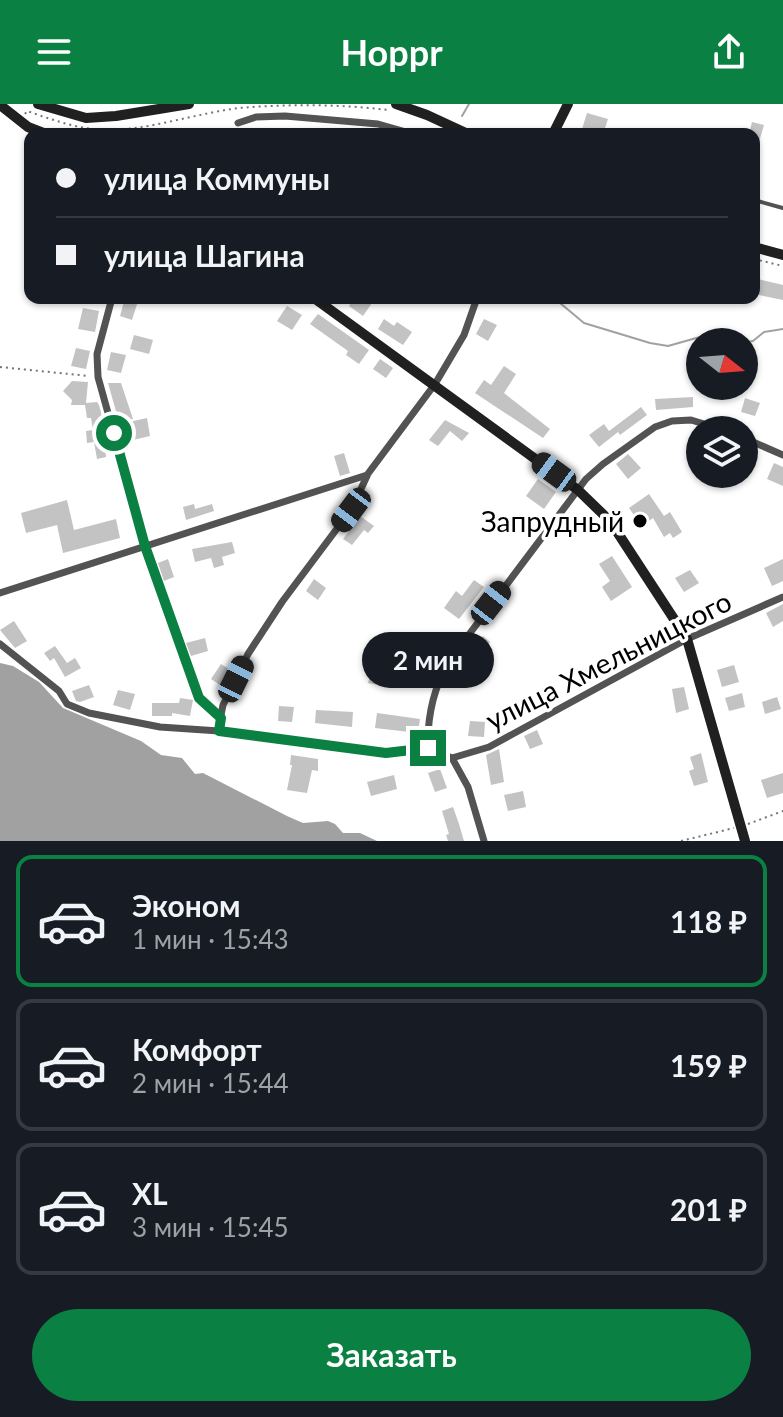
<!DOCTYPE html>
<html lang="ru">
<meta charset="utf-8">
<style>
:root{--surface:#171b24;--page:#20242c;--text:#f1f3f6;--muted:#9ea1a6;--line:#363941;--accent:#0b8043}
body{margin:0;font-family:Lato,sans-serif;background:var(--page);color:var(--text);height:100vh;display:flex;flex-direction:column;font-size:30px;white-space:nowrap}
*{box-sizing:border-box;margin:0}
p{font-size:26px;color:var(--muted)}
.icon{flex:none;width:44px;height:44px;fill:none;stroke:currentColor;stroke-width:2;stroke-linecap:round;stroke-linejoin:round}
.map{position:relative;height:737px;overflow:hidden}
.drawer{display:flex;flex-direction:column;background:var(--surface);flex:1}
.drawer>*{flex:none}
.top-card{position:absolute;left:24px;top:24px;width:736px;height:176px;border-radius:16px;box-shadow:0 2px 6px #0004;display:grid;align-content:center;height:176px;padding:0 32px;background:var(--surface)}
.needle{width:52px;rotate:107deg}
.buttons{position:absolute;left:686px;top:224px;display:grid;gap:16px}
.buttons a{display:grid;place-items:center;width:72px;height:72px;border-radius:50%;background:var(--surface);box-shadow:0 2px 6px #0004;font-size:40px}
.end{position:absolute;width:36px;height:36px;margin:-18px;border:10px solid #0b8043;background:#fff;box-shadow:0 0 0 4px #fff}
.from{border-radius:50%}
.bubble{position:absolute;height:56px;border-radius:28px;background:var(--surface);box-shadow:0 2px 6px #0004;font-size:26px;font-weight:700;line-height:56px;text-align:center}
.car{position:absolute;width:24px;height:48px;margin:-24px -12px;border-radius:10px;box-shadow:0 0 6px 2px #0007;background:linear-gradient(#222 24%,#8ab4d8 0 40%,#222 0 76%,#8ab4d8 0 86%,#222 0)}
.top-card b{display:flex;align-items:center;gap:28px;height:76px;font-size:30px}
.top-card b+b{border-top:2px solid var(--line)}
.top-card i{width:20px;height:20px;background:var(--text)}
ul{padding:14px 0 0;list-style:none}
li{display:flex;align-items:center;gap:24px;height:132px;margin:0 16px 12px;padding:0 16px;border:4px solid var(--line);border-radius:16px}
li div{flex:1}
li b{display:block;font-size:30px}
li em{font-style:normal;font-weight:700}
li.active{border-color:var(--accent)}
li>.icon{width:72px;height:72px;stroke-width:1.5}
.button{display:flex;gap:16px;margin-top:auto;padding:16px 32px}
.button a{flex:1;height:92px;border-radius:48px;background:var(--accent);color:#fff;font-size:32px;font-weight:700;line-height:92px;text-align:center}
header{display:flex;justify-content:space-between;align-items:center;height:104px;padding:0 32px;background:var(--accent);color:#fff;font-size:36px;font-weight:700}
.map>svg:first-child{display:block}
</style>
<header><svg class="icon" aria-label="menu" viewBox="0 0 24 24"><path d="M4 6h16M4 12h16M4 18h16"/></svg>Hoppr<svg class="icon" aria-label="share" viewBox="0 0 24 24"><path d="M12 15V3M7 8l5-5 5 5M5 13v7h14v-7"/></svg></header>
<div class="map">
<svg width="783" height="737" viewBox="0 0 783 737">
<rect width="100%" height="100%" fill="#fff"/>
<path fill="#a1a1a1" d="M0,559L13,562L39,578L63,604L141,637L161,651L182,654L195,670L203,669L287,712L303,719L328,717L335,720L343,729H360L377,737H0Z"/>
<g fill="none" stroke-linecap="round" stroke-linejoin="round">
<path stroke="#a1a1a1" stroke-width="2" d="M462,12L469,0
M554,194L584,219L650,239L668,242L707,231L747,238L753,237L764,228L783,225"/>
</g>
<path fill="#c3c3c3" d="M587,9L608,15L603,30L582,25Z
M752,18L764,21L756,48L754,30H749Z
M754,174L783,181V196L754,190Z
M125,194H139L132,216L120,212Z
M354,194H366L372,199L363,212L349,202Z
M287,202L302,211L292,226L277,217Z
M83,204L99,207L95,228L78,225Z
M318,210L369,246L359,260L346,251L348,247L310,220Z
M384,215L394,222L397,218L412,228L403,241L378,225Z
M484,215L497,221L488,237L476,230Z
M134,231L153,236L149,250L130,245Z
M76,244L90,247L86,265L71,262Z
M111,248L126,251L121,269L107,266Z
M380,255L393,264L386,274L373,265Z
M504,262L516,270L504,289L550,325L543,334L475,289L484,276L491,281Z
M72,277L88,278L86,299L97,298L99,301L104,320L106,353L97,355L94,338L87,339L86,327L93,326L91,314H87L85,301H71L72,296L63,287Z
M108,279H121L133,315L119,318Z
M693,293V303L656,306L655,295Z
M745,294L760,299L755,312L741,308Z
M641,303L647,311L620,331L618,328L599,343L589,331L604,320L609,327Z
M147,314L150,332L133,336L129,318Z
M445,316L469,329L462,337L450,327L438,342L429,336Z
M344,349L350,369L340,372L334,352Z
M628,350L641,364L628,375L616,360Z
M774,359L783,363V382L767,375Z
M538,375L556,388L544,405L526,392Z
M649,390L664,412L670,408L682,428L673,434L670,429L664,433L653,414L642,422L629,404Z
M67,396L74,426L116,415L120,434L63,449L57,421L26,429L21,409Z
M194,400L195,405L212,400L214,407L186,416L183,403Z
M360,412L374,422L368,429L364,426L352,441L343,435Z
M232,438L235,449L222,453L224,461L214,464L211,454L195,458L192,445Z
M612,452L632,483L611,497L602,483L610,477L599,460Z
M168,455L174,473L164,477L158,459Z
M783,455V477L772,482L764,464Z
M690,466L699,479L684,488L675,474Z
M314,475L326,484L318,496L306,487Z
M474,476L484,483L459,515L444,504L456,487L462,492Z
M783,500V517L773,523L766,509Z
M14,517L27,537L15,544L0,526Z
M483,532L490,538L466,567L460,563Z
M205,534L208,547L191,552L186,539Z
M55,542L67,559L75,554L81,564L65,573L54,554L50,557L44,549Z
M221,560L232,567L223,583L211,575Z
M734,561L739,578L722,583L717,566Z
M372,565L387,570L383,582L368,579Z
M89,581L94,593L80,598L76,597L72,587Z
M684,583L689,605L676,609L672,585Z
M118,586L135,590L130,606L113,601Z
M742,589L745,603L729,607L725,594Z
M777,593L781,605L765,610L762,598Z
M180,594L193,596L190,612L172,609V612H152V599H179Z
M279,602L294,603L292,618L278,617Z
M316,606L353,608L352,623L315,619Z
M377,609L420,615L418,629L375,624Z
M470,617L485,618L484,633L468,632Z
M537,626L543,640L530,645L524,632Z
M499,645L504,678L491,681L486,651Z
M701,649L708,678L694,682L689,667L694,665L690,653Z
M291,651L318,655V667L312,666L307,689L287,686L292,661H290Z
M440,665L447,684L435,688L428,669Z
M783,669V689L767,694L761,676Z
M394,671L397,685L371,692L367,678Z
M523,687L526,703L508,707L504,691Z
M453,703L459,720L464,737H448L446,731L449,730L442,707Z"/>
<g fill="none" stroke-linecap="round" stroke-linejoin="round">
<path stroke="#757575" stroke-width="2" stroke-dasharray="2 4" stroke-linecap="butt" d="M25,10L27,7C56,17 86,28 117,26C158,23 199,9 239,4C288,0 339,0 388,6
M754,155L783,162
M0,263L89,272
M748,720L783,707
M681,737L734,724"/>
<path stroke="#535353" stroke-width="4" d="M754,96L783,104"/>
<path stroke="#535353" stroke-width="7" d="M238,19L256,13L285,12L378,20L413,30
M112,194L97,250L98,273L145,442L199,594L221,614
M744,334L783,351
M0,489L367,371L435,280L464,231L477,194
M0,540L59,587L67,600L89,609L160,623L219,627L386,649L428,644L452,654L468,683L484,737
M220,616L223,601L248,550L282,498L351,406L367,372
M428,644C427,612 433,585 449,557L586,375L603,360L655,323L672,317L691,316L724,326
M452,654L489,643L687,535L783,493"/>
<path stroke="#202020" stroke-width="10" d="M38,0L86,14L116,12L189,0
M396,0L427,11L468,30
M0,1L28,23L46,30
M553,30L568,0
M754,143L783,151
M314,194L578,386L610,417L687,535L745,737"/>
</g>
<g fill="none" stroke-linecap="round" stroke-linejoin="round">
<path stroke="#0b8043" stroke-width="10" d="M114,329L145,442L199,594L221,614L219,627L386,649L428,644"/>
</g>
<circle fill="#000" stroke="#fff" stroke-width="3" cx="640" cy="417" r="8"/>
<g text-anchor="middle" dominant-baseline="central" stroke-width="7" stroke-linejoin="round" paint-order="stroke">
<g font-size="28" fill="#000" stroke="#fff" text-anchor="end">
<text x="624" y="417">Запрудный</text>
</g>
<g font-size="28" fill="#000" stroke="#fff">
<text transform="translate(608 556) rotate(-27)">улица Хмельницкого</text>
</g>
</g>
</svg>
<div class="buttons">
<a><svg class="needle" viewBox="-14 -14 28 28"><path d="M0-13l5 13h-10z" fill="#e53935"/><path d="M0 13l5-13h-10z" fill="#9ea1a6"/></svg></a>
<a><svg class="icon" aria-label="layers" viewBox="0 0 24 24"><path d="M12 4l9 5-9 5-9-5zM3 14l9 5 9-5"/></svg></a>
</div>
<i class="end from" style="left:114px;top:329px"></i>
<i class="end" style="left:428px;top:644px"></i>
<div class="bubble" style="left:362px;top:528px;width:132px">2 мин</div>
<i class="car" style="left:554px;top:368px;rotate:306deg"></i>
<i class="car" style="left:351px;top:406px;rotate:217deg"></i>
<i class="car" style="left:491px;top:499px;rotate:38deg"></i>
<i class="car" style="left:236px;top:575px;rotate:26deg"></i>
<div class="top-card">
<b><i class="from"></i>улица Коммуны</b>
<b><i></i>улица Шагина</b>
</div>
</div>
<section class="drawer">
<ul>
<li class="active"><svg class="icon" aria-label="car" viewBox="0 0 24 24"><path d="M5 17H2v-5l4-1 3-4h7l3 4 3 1v5h-3M9 17h6M6 11h13"/><circle cx="7" cy="17" r="2"/><circle cx="17" cy="17" r="2"/></svg><div><b>Эконом</b><p>1 мин · 15:43</p></div><em>118 ₽</em></li>
<li><svg class="icon" aria-label="car" viewBox="0 0 24 24"><path d="M5 17H2v-5l4-1 3-4h7l3 4 3 1v5h-3M9 17h6M6 11h13"/><circle cx="7" cy="17" r="2"/><circle cx="17" cy="17" r="2"/></svg><div><b>Комфорт</b><p>2 мин · 15:44</p></div><em>159 ₽</em></li>
<li><svg class="icon" aria-label="car" viewBox="0 0 24 24"><path d="M5 17H2v-5l4-1 3-4h7l3 4 3 1v5h-3M9 17h6M6 11h13"/><circle cx="7" cy="17" r="2"/><circle cx="17" cy="17" r="2"/></svg><div><b>XL</b><p>3 мин · 15:45</p></div><em>201 ₽</em></li>
</ul>
<div class="button"><a>Заказать</a></div>
</section>
